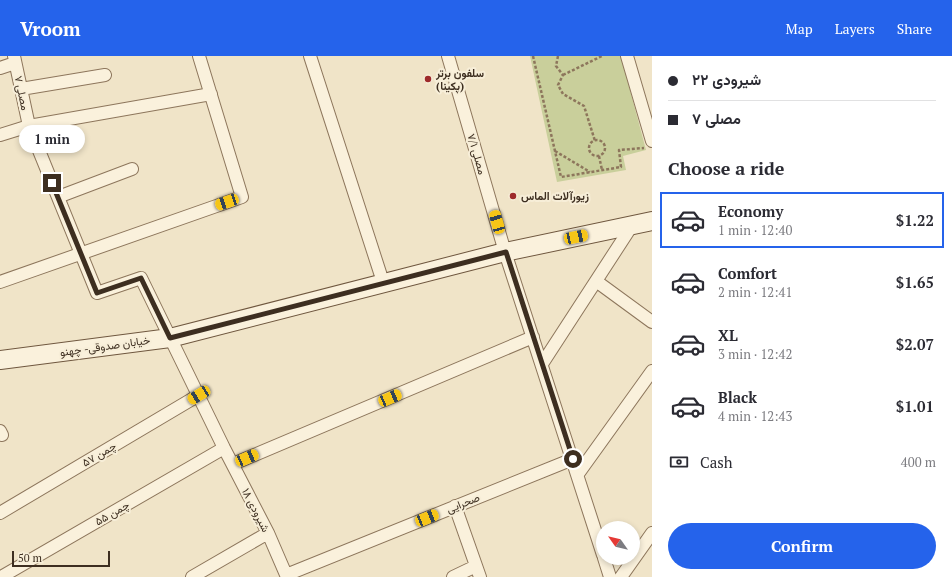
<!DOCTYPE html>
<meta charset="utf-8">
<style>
:root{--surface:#fff;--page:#f7f7f7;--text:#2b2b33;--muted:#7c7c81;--line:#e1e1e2;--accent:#2563eb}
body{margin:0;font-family:"PT Serif",Vazirmatn,serif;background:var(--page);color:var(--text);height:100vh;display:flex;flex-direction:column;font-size:15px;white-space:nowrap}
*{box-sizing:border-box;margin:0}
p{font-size:13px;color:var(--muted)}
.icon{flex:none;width:22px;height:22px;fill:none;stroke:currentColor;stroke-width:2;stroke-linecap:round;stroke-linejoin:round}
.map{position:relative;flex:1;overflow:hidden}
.side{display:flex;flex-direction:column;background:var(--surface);width:300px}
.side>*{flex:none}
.banner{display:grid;align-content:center;height:88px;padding:0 16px;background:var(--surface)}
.needle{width:26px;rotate:304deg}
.fabs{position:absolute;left:596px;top:465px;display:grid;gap:8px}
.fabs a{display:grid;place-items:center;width:44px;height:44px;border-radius:50%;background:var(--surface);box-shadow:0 2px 6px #0003;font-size:20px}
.scale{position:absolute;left:12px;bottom:10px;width:98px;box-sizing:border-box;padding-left:4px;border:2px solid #3d2e20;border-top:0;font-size:11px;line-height:14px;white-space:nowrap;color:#3d2e20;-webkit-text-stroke:3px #f7eed8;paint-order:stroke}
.end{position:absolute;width:18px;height:18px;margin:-9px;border:5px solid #3d2e20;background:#fff;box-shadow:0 0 0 2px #fff}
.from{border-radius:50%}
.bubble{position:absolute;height:28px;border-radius:14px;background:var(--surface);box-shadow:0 2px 6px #0003;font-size:13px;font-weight:700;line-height:28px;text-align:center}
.car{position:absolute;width:12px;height:24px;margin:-12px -6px;border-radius:5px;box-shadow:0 0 3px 1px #0007;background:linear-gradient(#f5c518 24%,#345 0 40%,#f5c518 0 76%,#345 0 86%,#f5c518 0)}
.banner b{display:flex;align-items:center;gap:14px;height:38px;font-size:15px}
.banner b+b{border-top:1px solid var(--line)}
.banner i{width:10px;height:10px;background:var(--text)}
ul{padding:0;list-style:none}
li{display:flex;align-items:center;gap:12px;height:56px;margin:0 8px 6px;padding:0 8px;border:2px solid transparent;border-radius:0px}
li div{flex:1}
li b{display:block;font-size:15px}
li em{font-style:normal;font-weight:700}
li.on{border-color:var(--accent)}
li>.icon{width:36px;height:36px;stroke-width:1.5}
h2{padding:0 16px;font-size:18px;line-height:48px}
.pay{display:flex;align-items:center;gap:10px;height:44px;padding:0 16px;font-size:15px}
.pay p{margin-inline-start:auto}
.button{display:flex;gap:8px;margin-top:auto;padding:8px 16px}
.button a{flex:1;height:46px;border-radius:24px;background:var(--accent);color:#fff;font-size:16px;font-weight:700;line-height:46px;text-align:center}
header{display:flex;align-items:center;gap:24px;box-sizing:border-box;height:56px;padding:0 20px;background:var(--accent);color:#fff}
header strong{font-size:19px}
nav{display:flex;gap:22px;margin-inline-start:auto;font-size:14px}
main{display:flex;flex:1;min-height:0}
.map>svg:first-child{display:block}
</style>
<header>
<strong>Vroom</strong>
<nav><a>Map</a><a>Layers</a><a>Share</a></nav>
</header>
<main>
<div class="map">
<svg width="652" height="521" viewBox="0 0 652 521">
<rect width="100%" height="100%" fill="#f0e4c8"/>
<path fill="#c9cf9b" d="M530,0H621L646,94L623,100L626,114L557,126Z"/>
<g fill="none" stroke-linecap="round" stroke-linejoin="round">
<defs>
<path id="street" d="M14,0L29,70L97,237L141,222L224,392L268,477L287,521
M310,0L383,226
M448,0L505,196L603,499
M627,0L652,85
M0,12L15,7
M21,33L105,19
M0,79L29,70L211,38
M58,141L132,113
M596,225L652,266
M0,226L242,141L199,0
M542,308L633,168
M0,375L2,379
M233,408L533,281
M578,418L652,315
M455,450L480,521
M0,457L199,339
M604,502L610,521
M286,519L573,403
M1,521L224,392
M192,521L268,477
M453,521L476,510
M621,521L652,477"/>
<path id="secondary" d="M0,304L170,282L505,196L652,165"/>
</defs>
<use href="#street" stroke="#8d765c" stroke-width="14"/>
<use href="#secondary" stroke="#6f573f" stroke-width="20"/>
<path stroke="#8d765c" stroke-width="2.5" stroke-dasharray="3 2" stroke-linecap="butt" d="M533,0L561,121L621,111L619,94L644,92
M558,0L556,10L563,19L558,29L563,38L584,50L595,85
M563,19L602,0
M589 92a8 8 0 1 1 16 0a8 8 0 1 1-16 0Z
M555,95L590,116
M599,100L602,114"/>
<use href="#street" stroke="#faf1dc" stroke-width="12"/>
<use href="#secondary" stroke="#faf1dc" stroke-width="18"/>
</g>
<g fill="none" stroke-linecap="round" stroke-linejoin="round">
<path stroke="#3d2e20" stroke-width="5" d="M52,127L97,237L141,222L170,282L506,196L573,403"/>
</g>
<g fill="#9e2a2b" stroke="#f7eed8" stroke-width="1.5">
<circle cx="428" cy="23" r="4"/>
<circle cx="513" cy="140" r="4"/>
</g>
<g text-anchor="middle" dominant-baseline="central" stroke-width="4" stroke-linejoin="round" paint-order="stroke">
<g font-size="11" font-weight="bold" fill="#3d2e20" stroke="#f7eed8" text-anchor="start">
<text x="436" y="17">سلفون برتر<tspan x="436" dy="13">(پکینا)</tspan></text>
<text x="521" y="140">زیورآلات الماس</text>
</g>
<g font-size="11" fill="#3d2e20" stroke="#f7eed8">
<text transform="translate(22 37) rotate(78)">مصلی ۷</text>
<text transform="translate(477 98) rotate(74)">مصلی ۷/۱</text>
<text transform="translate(105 290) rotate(-8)">خیابان صدوقی- چهنو</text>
<text transform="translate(99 398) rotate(-31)">چمن ۵۷</text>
<text transform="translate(463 447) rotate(-22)">صحرایی</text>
<text transform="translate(256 454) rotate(63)">شیرودی ۱۸</text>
<text transform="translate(112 457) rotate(-30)">چمن ۵۵</text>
</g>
</g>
</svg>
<div class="fabs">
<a><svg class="needle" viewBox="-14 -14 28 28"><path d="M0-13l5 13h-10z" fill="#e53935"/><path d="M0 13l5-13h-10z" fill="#7c7c81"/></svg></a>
</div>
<div class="scale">50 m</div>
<i class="end from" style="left:573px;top:403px"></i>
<i class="end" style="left:52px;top:127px"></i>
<div class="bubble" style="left:19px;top:69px;width:66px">1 min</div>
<i class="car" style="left:227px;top:146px;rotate:251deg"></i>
<i class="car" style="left:497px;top:166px;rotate:344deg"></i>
<i class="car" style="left:576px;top:181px;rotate:78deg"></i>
<i class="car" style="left:199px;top:339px;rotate:239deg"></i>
<i class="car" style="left:390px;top:342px;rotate:67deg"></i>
<i class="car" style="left:247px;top:402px;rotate:67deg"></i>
<i class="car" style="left:427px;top:462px;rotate:68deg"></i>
</div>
<section class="side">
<div class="banner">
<b><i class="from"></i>شیرودی ۲۲</b>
<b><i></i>مصلی ۷</b>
</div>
<h2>Choose a ride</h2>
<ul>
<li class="on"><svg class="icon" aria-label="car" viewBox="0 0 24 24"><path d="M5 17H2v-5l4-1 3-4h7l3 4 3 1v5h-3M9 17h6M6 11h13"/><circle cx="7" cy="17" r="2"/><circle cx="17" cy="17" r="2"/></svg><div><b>Economy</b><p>1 min · 12:40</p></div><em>$1.22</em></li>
<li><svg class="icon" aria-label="car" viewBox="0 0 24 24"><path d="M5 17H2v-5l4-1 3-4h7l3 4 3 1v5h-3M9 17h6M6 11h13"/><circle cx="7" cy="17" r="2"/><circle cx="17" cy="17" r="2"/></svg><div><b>Comfort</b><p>2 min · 12:41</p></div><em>$1.65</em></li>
<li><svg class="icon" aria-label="car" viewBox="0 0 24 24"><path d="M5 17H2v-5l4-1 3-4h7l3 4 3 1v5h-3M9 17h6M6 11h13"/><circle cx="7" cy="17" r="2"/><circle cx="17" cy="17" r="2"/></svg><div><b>XL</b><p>3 min · 12:42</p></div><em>$2.07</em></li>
<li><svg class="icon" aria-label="car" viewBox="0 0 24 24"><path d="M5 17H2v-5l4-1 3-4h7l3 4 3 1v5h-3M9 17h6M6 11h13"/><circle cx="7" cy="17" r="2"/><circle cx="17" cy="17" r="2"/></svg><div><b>Black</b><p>4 min · 12:43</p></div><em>$1.01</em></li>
</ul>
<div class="pay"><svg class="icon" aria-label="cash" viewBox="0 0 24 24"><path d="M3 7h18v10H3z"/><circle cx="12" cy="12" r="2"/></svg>Cash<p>400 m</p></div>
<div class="button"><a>Confirm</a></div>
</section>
</main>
